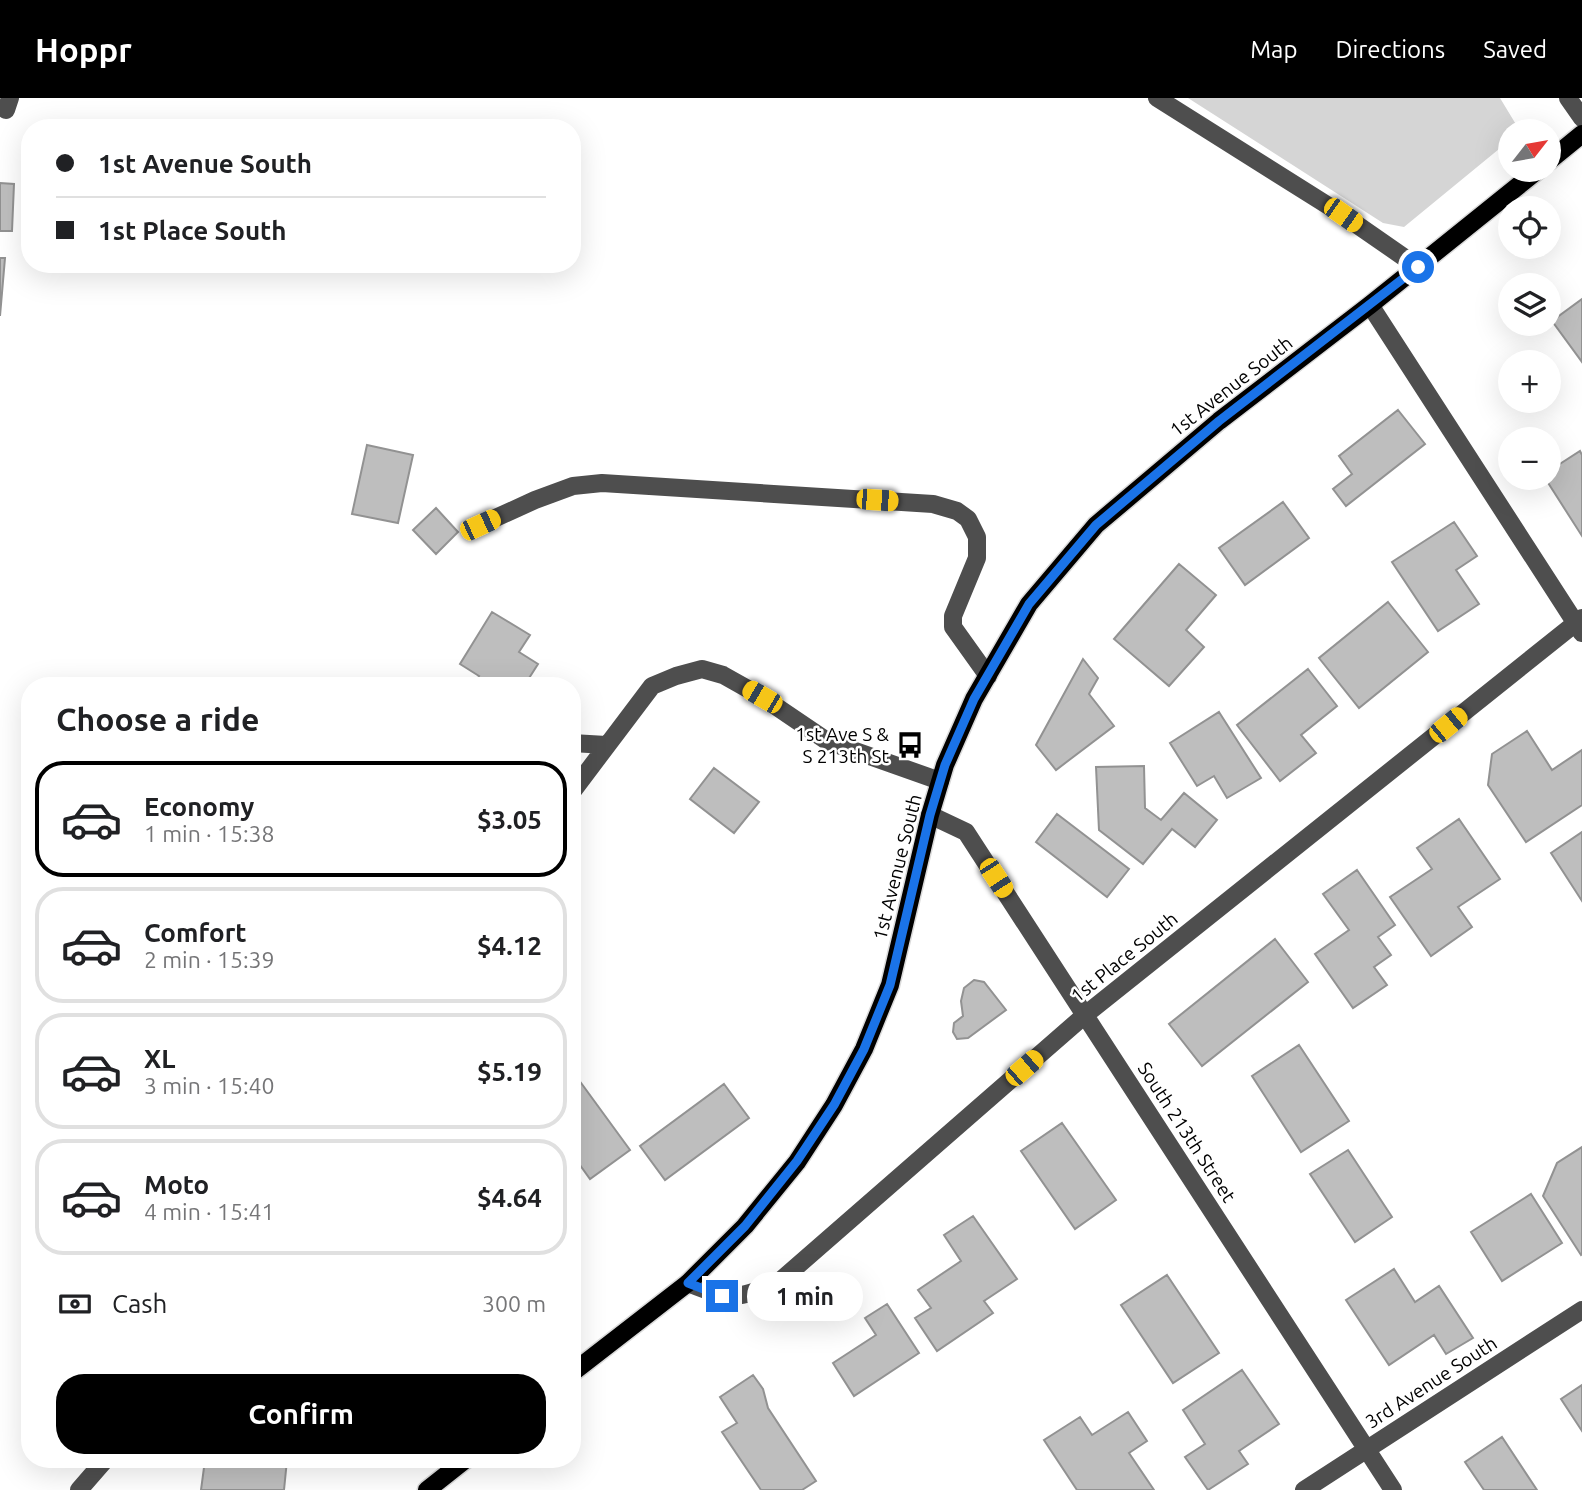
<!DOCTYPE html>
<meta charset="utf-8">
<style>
:root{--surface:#fff;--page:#f2f2f2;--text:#202124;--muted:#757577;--line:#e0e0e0;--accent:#000}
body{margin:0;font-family:Ubuntu,sans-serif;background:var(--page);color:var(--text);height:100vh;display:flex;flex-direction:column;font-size:26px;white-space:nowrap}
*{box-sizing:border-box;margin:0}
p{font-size:23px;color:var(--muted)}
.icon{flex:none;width:38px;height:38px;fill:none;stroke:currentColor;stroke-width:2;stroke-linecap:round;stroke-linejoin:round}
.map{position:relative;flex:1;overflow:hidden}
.side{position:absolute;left:21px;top:579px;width:560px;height:791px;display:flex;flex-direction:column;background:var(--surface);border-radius:28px;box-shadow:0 7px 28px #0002}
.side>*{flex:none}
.guide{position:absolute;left:21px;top:21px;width:560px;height:154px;border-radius:28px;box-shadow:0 7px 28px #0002;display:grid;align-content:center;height:154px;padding:0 35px;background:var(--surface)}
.needle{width:46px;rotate:59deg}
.fabs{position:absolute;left:1498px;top:21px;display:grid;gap:14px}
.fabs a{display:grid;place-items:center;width:63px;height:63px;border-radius:50%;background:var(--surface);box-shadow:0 7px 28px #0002;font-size:35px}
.end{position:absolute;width:32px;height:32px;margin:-16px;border:9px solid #1a73e8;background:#fff;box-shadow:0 0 0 4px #fff}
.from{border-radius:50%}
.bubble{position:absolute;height:49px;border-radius:24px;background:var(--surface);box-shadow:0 7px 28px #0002;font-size:23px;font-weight:700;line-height:49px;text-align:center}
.car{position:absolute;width:21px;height:42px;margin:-21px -10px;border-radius:9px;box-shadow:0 0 5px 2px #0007;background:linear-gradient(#f5c518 24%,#345 0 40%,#f5c518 0 76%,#345 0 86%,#f5c518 0)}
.guide b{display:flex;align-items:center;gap:24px;height:66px;font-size:26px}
.guide b+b{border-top:2px solid var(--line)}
.guide i{width:18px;height:18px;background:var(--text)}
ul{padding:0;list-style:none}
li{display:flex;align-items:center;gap:21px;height:116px;margin:0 14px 10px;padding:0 21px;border:4px solid var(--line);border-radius:28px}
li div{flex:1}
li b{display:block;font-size:26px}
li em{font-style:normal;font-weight:700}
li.active{border-color:var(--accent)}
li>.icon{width:63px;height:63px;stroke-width:1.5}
h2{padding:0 35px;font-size:32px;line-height:84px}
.pay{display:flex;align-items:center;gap:18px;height:77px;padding:0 35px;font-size:26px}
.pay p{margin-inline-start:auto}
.button{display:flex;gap:14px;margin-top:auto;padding:14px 35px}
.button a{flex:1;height:80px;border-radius:28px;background:var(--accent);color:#fff;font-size:28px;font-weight:700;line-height:80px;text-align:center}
header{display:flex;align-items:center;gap:42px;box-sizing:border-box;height:98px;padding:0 35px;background:var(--accent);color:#fff}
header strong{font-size:33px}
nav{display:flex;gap:38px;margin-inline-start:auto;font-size:24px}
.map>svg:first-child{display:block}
</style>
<header>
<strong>Hoppr</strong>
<nav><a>Map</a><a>Directions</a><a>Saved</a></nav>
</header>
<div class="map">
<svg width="1582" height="1392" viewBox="0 0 1582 1392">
<rect width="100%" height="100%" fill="#fff"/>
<path fill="#d5d5d5" d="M1188,0H1500L1520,33H1510V42L1404,129L1383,125Z"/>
<path fill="#bebebe" stroke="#929292" stroke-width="2" d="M0,85L14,86L12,133H0Z
M0,160H5L0,218Z
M1582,201V264L1552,223Z
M1398,312L1425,346L1346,408L1333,391L1352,376L1339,358Z
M367,347L413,357L398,425L352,416Z
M1580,353L1582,357V438L1545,380H1549V373Z
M1283,404L1309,440L1245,487L1219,450Z
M436,410L458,434L436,456L413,432Z
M1454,424L1477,458L1456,472L1479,506L1438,533L1392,464Z
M1179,466L1216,497L1186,532L1204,549L1169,588L1114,541Z
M1388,504L1428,554L1359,610L1319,560Z
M492,514L530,537L519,554L538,566L524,588H473L479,578L460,566Z
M1083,561L1098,580L1089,596L1114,628L1056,672L1036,647Z
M1308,571L1337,608L1301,637L1316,655L1280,683L1237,627Z
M1219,614L1261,680L1227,700L1214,678L1197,688L1170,645Z
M1527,633L1552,672L1582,652V707L1526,744L1488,687L1492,656Z
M1144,668L1145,710L1161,722L1184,695L1217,722L1195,749L1172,731L1143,766L1099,732L1096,669Z
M714,670L759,704L734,735L690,701Z
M1057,716L1129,771L1107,799L1036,744Z
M1459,721L1500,781L1458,809L1472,829L1431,858L1390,799L1432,771L1417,750Z
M1582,734V803L1551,755Z
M1357,772L1395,827L1378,839L1391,857L1374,869L1387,887L1353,910L1315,856L1349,832L1323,796Z
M1275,841L1308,884L1202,968L1169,926Z
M974,882L984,884L1006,912L968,940L957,941L953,934L954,925L963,918L961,903L964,890Z
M1299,947L1349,1023L1301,1054L1252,978Z
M576,978L630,1052L590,1081L572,1056V981Z
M724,986L749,1020L665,1082L640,1048Z
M1062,1025L1116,1102L1075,1131L1021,1053Z
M1582,1049V1156L1581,1157L1543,1098L1557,1065Z
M1348,1052L1392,1119L1355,1144L1310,1076Z
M1531,1096L1562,1145L1502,1183L1471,1134Z
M973,1118L1017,1181L984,1203L993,1215L937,1253L915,1220L931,1210L918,1192L961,1163L944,1137Z
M1394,1171L1415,1204L1439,1188L1473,1240L1446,1256L1434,1237L1389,1267L1346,1202Z
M1167,1177L1219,1255L1173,1285L1121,1207Z
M887,1206L919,1255L854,1298L833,1265L876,1237L865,1220Z
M1242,1272L1279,1326L1239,1353L1248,1366L1208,1392L1185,1359L1205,1346L1183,1312Z
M753,1277L763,1291L768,1310L816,1383L802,1392H761L722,1334L737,1325L720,1299Z
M1582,1287V1333L1561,1301Z
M1128,1314L1147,1343L1129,1355L1154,1392H1077L1044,1342L1080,1319L1092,1337Z
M1502,1339L1537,1392H1484L1465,1364Z
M205,1362H287L284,1392H201Z"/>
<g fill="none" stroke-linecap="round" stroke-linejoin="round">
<defs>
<path id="major" d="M1549,63L1582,36
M572,1275L688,1185L745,1128L797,1064L834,1007L864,951L890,887L930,717L945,667L974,601L1029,506L1096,427L1219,323L1370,207L1538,72
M427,1392L465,1362"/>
</defs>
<use href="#major" stroke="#dbdbdb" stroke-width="21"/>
<path stroke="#4e4e4e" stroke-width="18" d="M1157,0L1343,117L1418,169
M1568,0L1582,20
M6,12L10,0
M1370,207L1582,535
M480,427L535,402L573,388L602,385L933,406L957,413L968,421L977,439V460L953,518V529L988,578
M572,645L606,647
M572,694L652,588L676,578L702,571L723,577L762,599L827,643L940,683
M930,717L966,734L1393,1392
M688,1185C734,1203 735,1202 780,1183L1085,917L1582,520
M79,1392L105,1362
M1304,1392L1582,1212"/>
<use href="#major" stroke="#000" stroke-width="18"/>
</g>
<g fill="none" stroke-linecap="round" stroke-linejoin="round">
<path stroke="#1a73e8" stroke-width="9" d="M722,1198L688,1185L745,1128L797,1063L834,1007L864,951L890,887L930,717L945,667L974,601L1029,506L1096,427L1219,323L1418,169"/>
</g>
<defs>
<symbol id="bus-bare" viewBox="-9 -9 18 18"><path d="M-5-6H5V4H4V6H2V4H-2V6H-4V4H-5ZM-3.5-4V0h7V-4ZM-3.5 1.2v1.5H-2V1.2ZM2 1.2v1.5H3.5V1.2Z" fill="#000" stroke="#fff" stroke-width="2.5" paint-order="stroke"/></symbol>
</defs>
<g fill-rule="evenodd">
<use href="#bus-bare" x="891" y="628" width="38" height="38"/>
</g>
<g text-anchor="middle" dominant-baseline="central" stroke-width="5" stroke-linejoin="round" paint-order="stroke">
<g font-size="19" fill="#000" stroke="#fff">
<text transform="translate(1231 288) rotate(-38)">1st Avenue South</text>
<text transform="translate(897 769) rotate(-76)">1st Avenue South</text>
<text transform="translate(1124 859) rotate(-39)">1st Place South</text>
<text transform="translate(1187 1034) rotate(57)">South 213th Street</text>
<text transform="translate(1431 1284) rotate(-33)">3rd Avenue South</text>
</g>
<g font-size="19" fill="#000" stroke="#fff" text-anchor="end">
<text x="889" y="636">1st Ave S &amp;<tspan x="889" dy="22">S 213th St</tspan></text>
</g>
</g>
</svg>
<div class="fabs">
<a><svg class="needle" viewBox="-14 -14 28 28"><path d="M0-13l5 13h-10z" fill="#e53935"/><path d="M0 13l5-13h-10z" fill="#757577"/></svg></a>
<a><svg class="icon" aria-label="locate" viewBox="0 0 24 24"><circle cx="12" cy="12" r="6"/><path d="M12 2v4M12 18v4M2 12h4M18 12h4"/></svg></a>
<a><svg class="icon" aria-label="layers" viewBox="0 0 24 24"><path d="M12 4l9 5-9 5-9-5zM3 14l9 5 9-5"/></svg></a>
<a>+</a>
<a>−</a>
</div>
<i class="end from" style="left:1418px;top:169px"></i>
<i class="end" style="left:722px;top:1198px"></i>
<div class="bubble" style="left:747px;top:1174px;width:116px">1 min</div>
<i class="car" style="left:1343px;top:117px;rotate:125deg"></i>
<i class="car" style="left:877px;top:402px;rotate:94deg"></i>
<i class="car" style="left:480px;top:427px;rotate:65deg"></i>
<i class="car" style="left:762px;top:599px;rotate:300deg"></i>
<i class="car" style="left:1448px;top:627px;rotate:51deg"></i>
<i class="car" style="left:996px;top:780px;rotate:147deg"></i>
<i class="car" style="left:1024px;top:970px;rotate:49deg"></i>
<div class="guide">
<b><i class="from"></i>1st Avenue South</b>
<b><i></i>1st Place South</b>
</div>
<section class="side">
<h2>Choose a ride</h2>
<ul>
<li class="active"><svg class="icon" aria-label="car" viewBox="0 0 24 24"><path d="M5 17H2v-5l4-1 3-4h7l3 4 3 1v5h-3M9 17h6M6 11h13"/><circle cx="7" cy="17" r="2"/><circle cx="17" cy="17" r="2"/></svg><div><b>Economy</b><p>1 min · 15:38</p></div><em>$3.05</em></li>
<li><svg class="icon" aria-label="car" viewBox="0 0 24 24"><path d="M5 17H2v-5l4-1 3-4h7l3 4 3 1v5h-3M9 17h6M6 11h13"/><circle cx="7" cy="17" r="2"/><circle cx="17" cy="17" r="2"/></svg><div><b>Comfort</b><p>2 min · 15:39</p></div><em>$4.12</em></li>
<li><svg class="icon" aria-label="car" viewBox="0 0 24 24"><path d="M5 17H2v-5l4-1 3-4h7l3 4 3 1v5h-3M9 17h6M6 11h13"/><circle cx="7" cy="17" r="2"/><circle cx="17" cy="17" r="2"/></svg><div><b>XL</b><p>3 min · 15:40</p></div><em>$5.19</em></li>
<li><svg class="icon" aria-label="car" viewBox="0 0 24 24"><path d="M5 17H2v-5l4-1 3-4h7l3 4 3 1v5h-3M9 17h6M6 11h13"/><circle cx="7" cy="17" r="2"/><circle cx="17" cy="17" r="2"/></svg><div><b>Moto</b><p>4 min · 15:41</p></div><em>$4.64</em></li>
</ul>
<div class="pay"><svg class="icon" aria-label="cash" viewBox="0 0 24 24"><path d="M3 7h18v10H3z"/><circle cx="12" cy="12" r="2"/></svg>Cash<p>300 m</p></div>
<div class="button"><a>Confirm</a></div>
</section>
</div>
